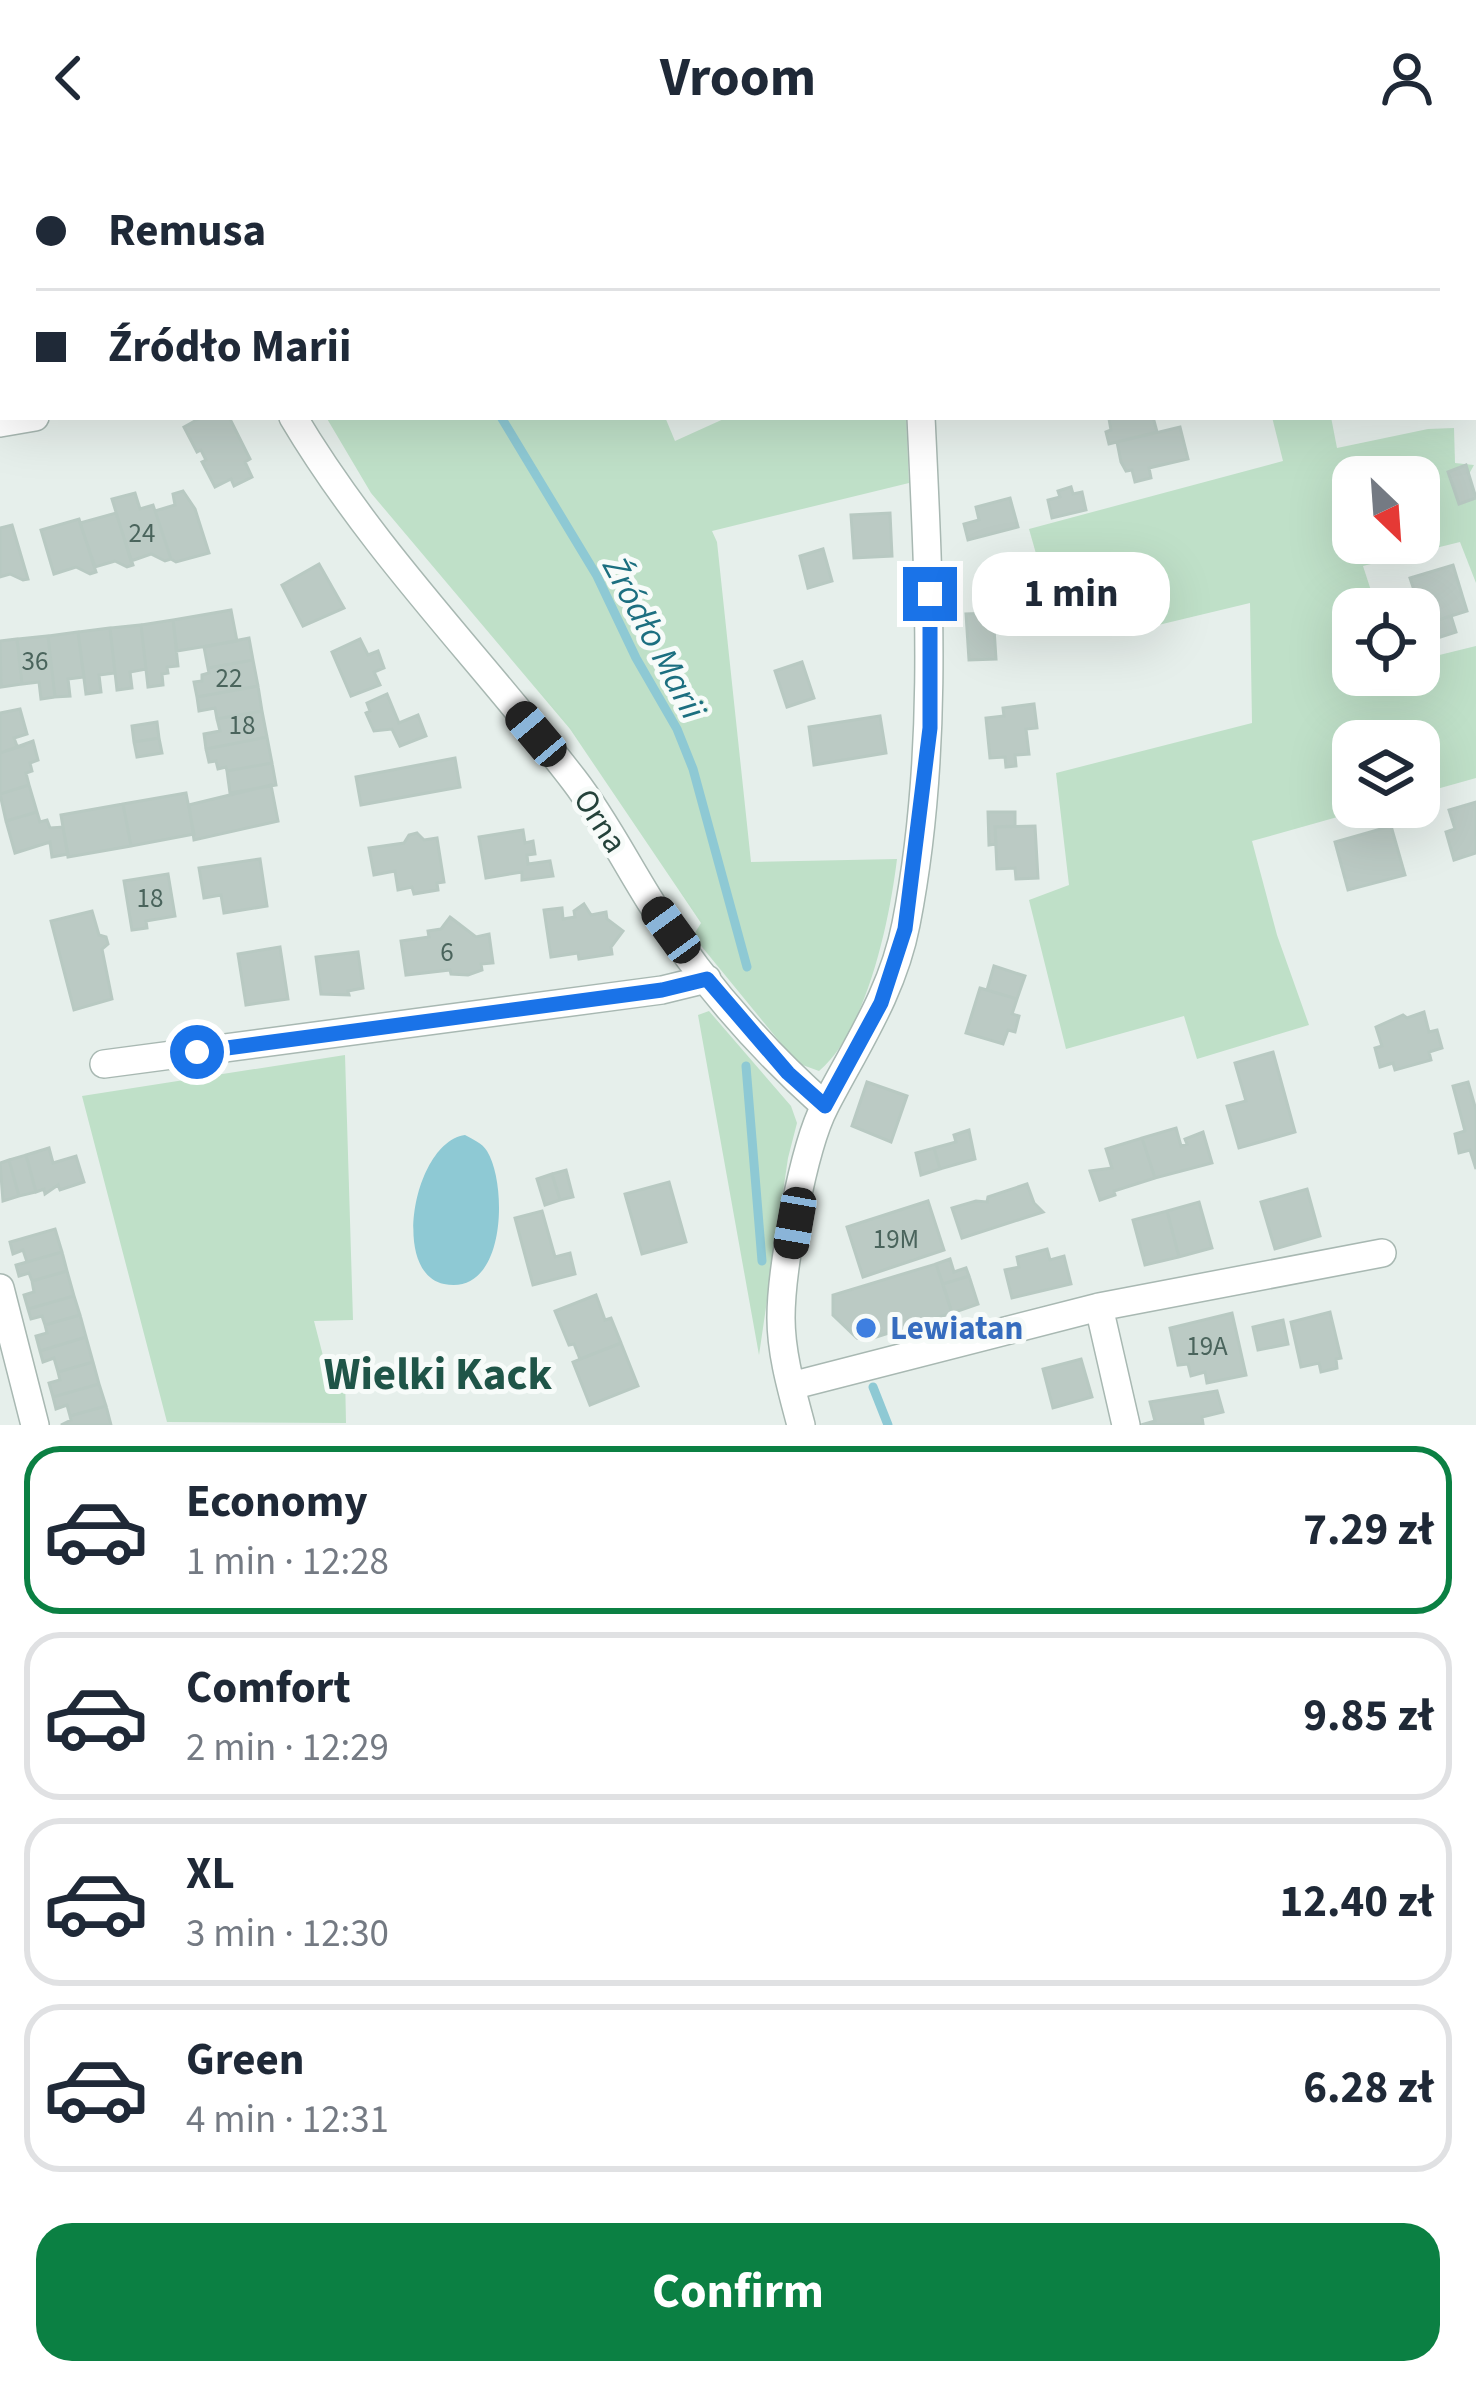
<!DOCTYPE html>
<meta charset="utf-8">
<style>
:root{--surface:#fff;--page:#f2f2f3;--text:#1f2937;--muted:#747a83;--line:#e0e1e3;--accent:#0b8043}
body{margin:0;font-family:"Source Sans 3",sans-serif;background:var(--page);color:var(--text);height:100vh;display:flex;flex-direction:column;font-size:45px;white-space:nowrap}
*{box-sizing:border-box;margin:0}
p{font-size:39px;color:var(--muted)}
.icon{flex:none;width:66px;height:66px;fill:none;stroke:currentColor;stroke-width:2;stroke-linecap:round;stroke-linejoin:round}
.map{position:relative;height:1269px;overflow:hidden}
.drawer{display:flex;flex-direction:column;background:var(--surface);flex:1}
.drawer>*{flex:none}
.guide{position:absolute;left:0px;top:0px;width:1476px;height:264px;box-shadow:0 12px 48px #0002;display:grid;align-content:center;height:264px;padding:0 36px;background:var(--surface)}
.needle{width:78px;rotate:155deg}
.controls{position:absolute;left:1332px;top:300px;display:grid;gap:24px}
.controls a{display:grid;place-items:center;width:108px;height:108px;border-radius:24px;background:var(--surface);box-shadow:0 12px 48px #0002;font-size:60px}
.end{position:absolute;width:54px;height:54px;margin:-27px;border:15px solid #1a73e8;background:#fff;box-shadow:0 0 0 6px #fff}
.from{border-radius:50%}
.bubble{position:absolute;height:84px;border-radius:36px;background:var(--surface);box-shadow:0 12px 48px #0002;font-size:39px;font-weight:700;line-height:84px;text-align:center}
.car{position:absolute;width:36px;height:72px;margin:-36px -18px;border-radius:15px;box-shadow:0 0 9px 3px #0007;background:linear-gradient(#222 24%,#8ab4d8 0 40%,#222 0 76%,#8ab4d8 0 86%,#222 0)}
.guide b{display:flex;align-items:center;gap:42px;height:114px;font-size:45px}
.guide b+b{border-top:3px solid var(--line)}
.guide i{width:30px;height:30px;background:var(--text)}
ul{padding:21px 0 0;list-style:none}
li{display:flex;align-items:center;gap:36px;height:168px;margin:0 24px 18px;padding:0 12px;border:6px solid var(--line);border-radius:36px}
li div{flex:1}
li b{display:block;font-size:45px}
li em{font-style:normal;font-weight:700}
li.current{border-color:var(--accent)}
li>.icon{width:108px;height:108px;stroke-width:1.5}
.primary-button{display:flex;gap:24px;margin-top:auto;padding:24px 36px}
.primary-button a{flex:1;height:138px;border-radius:36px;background:var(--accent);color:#fff;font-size:48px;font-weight:700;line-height:138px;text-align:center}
header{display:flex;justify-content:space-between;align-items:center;height:156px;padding:0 36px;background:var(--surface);font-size:54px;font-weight:700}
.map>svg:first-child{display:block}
</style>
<header><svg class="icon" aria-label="back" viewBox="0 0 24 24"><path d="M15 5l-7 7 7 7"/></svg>Vroom<svg class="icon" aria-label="person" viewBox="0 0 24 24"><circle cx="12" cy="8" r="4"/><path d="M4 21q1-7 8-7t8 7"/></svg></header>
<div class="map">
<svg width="1476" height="1269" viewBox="0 0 1476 1269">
<rect width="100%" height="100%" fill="#e6efeb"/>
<path fill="#bfe0c8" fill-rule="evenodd" d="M326,261H665L675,285L728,261H906L909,327L712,375L717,386L751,706L897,703C890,762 867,875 819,915L797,907L693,780L701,767L570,573L371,337Z
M1272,261H1331L1337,292L1428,273L1454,272L1455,307L1474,309L1469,318L1465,309L1448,316L1459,347L1476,342V427L1460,386L1363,410L1377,453H1353V519H1419V504L1476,490V622L1419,638V585H1353V651H1373L1252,685L1277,779L1309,869L1197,903L1184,860L1066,893L1029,744L1069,729L1056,617L1252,567L1250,447L1125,477L1120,433L1050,447L1029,373L1283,305ZM1353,321H1419V387H1353Z
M709,855L791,950L797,967L788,1002L759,1199L698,859Z
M345,899L353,1164L314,1165L328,1219L345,1218L346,1267L167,1266L82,940Z"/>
<path fill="#8ec9d4" d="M465,979C474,984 482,987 487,995C508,1029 506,1141 444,1128C390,1117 414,986 465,979Z"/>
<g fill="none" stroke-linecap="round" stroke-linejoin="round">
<path stroke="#8ec9d4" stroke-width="9" d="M404,0L405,3
M501,261L597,420L636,502L677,573L693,613L747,811
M746,910L762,1105
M873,1231L888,1269"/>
</g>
<path fill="#bbcac4" stroke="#b8c9c2" stroke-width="3" d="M202,261H229L250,303L245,306L252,321L234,330L231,323L215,331L202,306L206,304L201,294L197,296L184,271Z
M1104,261H1153L1157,276L1109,288L1106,276L1111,274L1109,263Z
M1180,271L1188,303L1149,312L1151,322L1135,326L1132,314L1126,315L1121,306L1117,286Z
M1466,309L1476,342L1459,348L1448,316Z
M1071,331L1073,338L1082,336L1086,354L1052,362L1048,344L1060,341L1058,335Z
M183,335L195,353L209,397L176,406L171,403L155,355L175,349L173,338Z
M135,337L140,353L153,349L171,403L165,405L151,398L131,405L112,343Z
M1010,342L1018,371L968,384L964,368L979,364L976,351Z
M116,357L133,409L127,411L115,405L95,411L80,367Z
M890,357L892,400L854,402L851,359Z
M79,363L96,416L90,418L76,411L54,418L41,374Z
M12,369L28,423L23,424L10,418L0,421V372Z
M823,393L832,425L808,432L800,400Z
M319,408L344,452L303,470L282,429Z
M1453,409L1467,455L1419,470V453H1403L1399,439L1414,434L1410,422Z
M231,454L237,485L177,495L173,464Z
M993,457L996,503L969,504L966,458Z
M1451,460L1456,476L1419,488V470Z
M173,464L178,510L167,511L168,517L162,518L163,529L148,531L141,469Z
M141,469L146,513L130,516L132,532L117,534L110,472Z
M110,472L115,517L99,519L101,536L86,538L78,476Z
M78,476L84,521L68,523L70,540L55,541L48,480Z
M48,480L55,541L41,543L39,526L22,528L17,483Z
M249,482L253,504L208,512L204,491Z
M17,483L22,528L1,531L0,485Z
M360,483L368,499L378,495L384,512L374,516L380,529L351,540L332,496Z
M253,504L258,530L197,541L194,526L202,525V519L209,517L208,512Z
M802,506L814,542L787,551L775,515Z
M258,530L262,555L217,563L215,552L199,555L197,541Z
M387,538L399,567L418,559L426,580L400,590L392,573L374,575L366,557L370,555L367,547Z
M1034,548L1037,572L1026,573L1029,598L1015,599L1016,610L1006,611L1005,601L990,602L986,562L1004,560L1003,552Z
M20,553L27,578L14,582L17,590L25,589L0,597V557Z
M262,555L267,581L206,593L204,578L220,575L217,563Z
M880,560L886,597L814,609L809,571Z
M157,566L159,582L134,586L132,570Z
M267,581L272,607L227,615L226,611L218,613L216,605L209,606L206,593Z
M159,582L162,597L137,601L134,586Z
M33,585L38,604L30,607L32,615L26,617L29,629L0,638V597Z
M455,602L460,631L361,649L356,621Z
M272,607L276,629L230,637L227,615Z
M29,629L37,656L6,665L0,638Z
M271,629L278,665L194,684L189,649Z
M186,637L194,678L131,690L123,648Z
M1476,646V697L1454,704L1446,676L1455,673L1449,654Z
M123,648L131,690L68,701L61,659Z
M37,656L40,666L47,664L50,672L63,671L68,698L52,701L50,686L15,697L6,665Z
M988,656H1015V670L995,671L996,688L989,689Z
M1035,670L1038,722L1016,723L1015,712L997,713L995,671Z
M1391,670L1405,719L1348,734L1335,686Z
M523,674L525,687L533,685L535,698L527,699L528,708L550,705L553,720L522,724V716L486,722L479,681Z
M417,677L424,684L437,682L444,726L437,727L438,734L414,738L412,731L398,734L395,715L374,719L369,692L404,687L409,679Z
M260,703L267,750L224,757L221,739L204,742L199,712Z
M168,718L175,760L146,765L147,772L132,774L124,725Z
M584,748L591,759L606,756L607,763L623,775L611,791L612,798L579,803L578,797L551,801L544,754L562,752L563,763L575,761L574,755Z
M92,755L99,779L106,781L108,788L102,793L112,843L74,854L51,765Z
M450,761L476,781L489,778L493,807L481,808L482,814L468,819L451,818L450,814L406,819L401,785L429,781L428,775L441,773Z
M280,791L288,843L246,849L238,798Z
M358,796L363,832L348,835L349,839L321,838L316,801Z
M994,810L1025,820L1017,843L987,834Z
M980,832L1017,843L1012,858L1019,860L1015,876L1008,874L1003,888L966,877Z
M1424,856L1429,876L1437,874L1442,892L1429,896L1431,904L1395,914L1393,907L1380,911L1375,892L1382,890L1376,871L1403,859L1407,862Z
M1273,896L1295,976L1239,992L1227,950L1246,945L1235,907Z
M867,926L907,940L891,986L852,970Z
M1468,926L1476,954V1013L1470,994L1459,997L1455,978L1465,975L1453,930Z
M1176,972L1181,990L1187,988L1185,983L1203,976L1212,1007L1155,1022L1142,982Z
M969,974L975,1003L940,1013L934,992L956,986L954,979Z
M1142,982L1155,1022L1114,1035L1115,1039L1100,1044L1090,1015L1112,1012L1106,993Z
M49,992L53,1007L76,1000L84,1026L60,1034L58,1029L45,1038L44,1033L36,1036L26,999Z
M934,992L940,1013L921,1019L916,997Z
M26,999L36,1036L19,1040L9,1004Z
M9,1004L19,1040L3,1045L0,1007Z
M566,1014L573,1041L560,1044L552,1018Z
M552,1018L560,1044L545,1049L537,1023Z
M669,1026L686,1086L642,1098L625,1038Z
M1027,1028L1034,1047L1043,1056L962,1082L952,1052L976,1045L987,1046L988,1041Z
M1307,1033L1320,1080L1275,1093L1261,1046Z
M928,1045L944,1094L863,1121L847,1071Z
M1199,1046L1212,1092L1179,1101L1167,1055Z
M542,1055L555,1101L570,1097L575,1118L533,1129L515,1062Z
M1167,1055L1179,1101L1145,1109L1133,1064Z
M55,1073L62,1096L27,1106L23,1094L13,1098L10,1086Z
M1047,1093L1050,1104L1064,1100L1071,1128L1012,1142L1005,1114L1019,1111L1017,1101Z
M62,1096L67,1115L32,1125L29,1117L19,1120L16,1109Z
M950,1103L954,1116L966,1112L969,1120L943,1128L936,1108Z
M936,1108L952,1157L867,1184L857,1182L833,1159V1139Z
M67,1115L74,1140L28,1153L24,1139L34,1136L32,1125Z
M969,1120L978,1148L952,1157L943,1128Z
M596,1139L605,1164L611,1162L621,1187L580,1203L574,1188L569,1189L555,1155Z
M74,1140L80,1159L45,1169L42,1160L31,1163L28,1153Z
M1330,1156L1341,1202L1336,1203L1337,1212L1321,1216L1319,1207L1301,1211L1291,1166Z
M1232,1157L1246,1219L1207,1227L1205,1216L1191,1220L1188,1208L1178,1209L1170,1172Z
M80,1159L86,1181L40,1195L36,1180L47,1177L45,1169Z
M1283,1164L1288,1188L1258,1194L1253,1171Z
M86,1181L93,1206L58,1216L54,1202L43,1206L40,1195Z
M621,1187L638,1230L590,1249L573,1206Z
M1081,1203L1092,1241L1053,1252L1043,1213Z
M93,1206L99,1228L53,1241L49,1227L60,1224L58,1216Z
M99,1228L106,1250L70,1260L67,1249L56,1253L53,1241Z
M1217,1235L1223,1256L1202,1261L1203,1268L1141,1269L1155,1265L1150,1246Z
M106,1250L111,1269H61L71,1264L70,1260Z"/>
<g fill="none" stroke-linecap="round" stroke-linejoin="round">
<defs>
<path id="minor" d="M143,0L145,3
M946,3L947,0
M293,261C372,394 480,502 574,624C604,663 626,707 652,748C699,822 760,892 825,950
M0,267L35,261
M104,908L662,834L707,823
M0,1132L35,1269
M1099,1151L1126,1269
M791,1230L1099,1151L1382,1097
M801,1269C792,1235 781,1198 781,1162C781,1114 803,992 825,950C856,890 893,836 906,768C939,600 929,431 921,261"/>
</defs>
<use href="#minor" stroke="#a8b8b2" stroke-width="30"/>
<use href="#minor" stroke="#fff" stroke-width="27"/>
</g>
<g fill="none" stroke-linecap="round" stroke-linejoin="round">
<path stroke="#1a73e8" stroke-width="15" d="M197,896L662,834L707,823L788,917L825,950L881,847L905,773L930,572V438"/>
</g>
<circle fill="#3f7fe0" stroke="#f7fbf9" stroke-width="4.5" cx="866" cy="1172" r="12"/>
<g text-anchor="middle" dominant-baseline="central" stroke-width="10" stroke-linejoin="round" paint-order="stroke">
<g font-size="27" fill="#4a645c">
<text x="142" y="377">24</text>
<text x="35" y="505">36</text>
<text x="229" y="522">22</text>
<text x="242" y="569">18</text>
<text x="150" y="742">18</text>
<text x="447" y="796">6</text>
<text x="896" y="1083">19M</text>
<text x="1207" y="1190">19A</text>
</g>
<g font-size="33" fill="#24423a" stroke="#f7fbf9">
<text transform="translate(600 665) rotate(57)">Orna</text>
</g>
<g font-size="33" font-weight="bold" fill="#366cbe" stroke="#f7fbf9" text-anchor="start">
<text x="890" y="1172">Lewiatan</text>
</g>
<g font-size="36" font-style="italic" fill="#1c6f80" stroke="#f7fbf9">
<text transform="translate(654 482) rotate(62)">Źródło Marii</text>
</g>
<g font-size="45" font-weight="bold" fill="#1f5548" stroke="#f7fbf9">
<text x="438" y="1219">Wielki Kack</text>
</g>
</g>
</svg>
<div class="controls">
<a><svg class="needle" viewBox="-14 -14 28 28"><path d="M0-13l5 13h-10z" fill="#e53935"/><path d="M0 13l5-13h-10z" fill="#747a83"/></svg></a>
<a><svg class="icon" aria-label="locate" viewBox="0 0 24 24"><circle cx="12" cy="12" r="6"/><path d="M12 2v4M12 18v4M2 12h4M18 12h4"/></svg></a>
<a><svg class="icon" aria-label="layers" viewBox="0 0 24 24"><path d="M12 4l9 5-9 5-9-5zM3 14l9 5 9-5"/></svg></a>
</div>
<i class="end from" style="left:197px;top:896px"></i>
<i class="end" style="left:930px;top:438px"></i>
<div class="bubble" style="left:972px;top:396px;width:198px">1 min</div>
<i class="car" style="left:536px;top:578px;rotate:320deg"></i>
<i class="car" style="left:671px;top:774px;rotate:324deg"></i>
<i class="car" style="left:795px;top:1067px;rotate:190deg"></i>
<div class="guide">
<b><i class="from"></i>Remusa</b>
<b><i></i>Źródło Marii</b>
</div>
</div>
<section class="drawer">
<ul>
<li class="current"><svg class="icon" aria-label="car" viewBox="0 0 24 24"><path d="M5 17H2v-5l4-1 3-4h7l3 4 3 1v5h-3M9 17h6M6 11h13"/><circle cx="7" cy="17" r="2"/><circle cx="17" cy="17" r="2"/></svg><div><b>Economy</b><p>1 min · 12:28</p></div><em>7.29 zł</em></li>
<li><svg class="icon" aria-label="car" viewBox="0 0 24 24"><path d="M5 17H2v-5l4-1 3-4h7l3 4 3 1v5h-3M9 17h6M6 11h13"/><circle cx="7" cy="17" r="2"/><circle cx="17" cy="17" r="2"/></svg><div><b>Comfort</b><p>2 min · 12:29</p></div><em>9.85 zł</em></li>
<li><svg class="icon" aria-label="car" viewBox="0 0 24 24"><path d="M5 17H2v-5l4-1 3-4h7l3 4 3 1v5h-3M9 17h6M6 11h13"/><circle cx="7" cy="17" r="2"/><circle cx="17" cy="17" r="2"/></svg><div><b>XL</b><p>3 min · 12:30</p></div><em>12.40 zł</em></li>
<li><svg class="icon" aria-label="car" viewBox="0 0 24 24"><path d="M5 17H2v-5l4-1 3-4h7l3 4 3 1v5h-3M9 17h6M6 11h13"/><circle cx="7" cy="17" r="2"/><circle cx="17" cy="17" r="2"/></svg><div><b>Green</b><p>4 min · 12:31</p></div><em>6.28 zł</em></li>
</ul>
<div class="primary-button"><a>Confirm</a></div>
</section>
